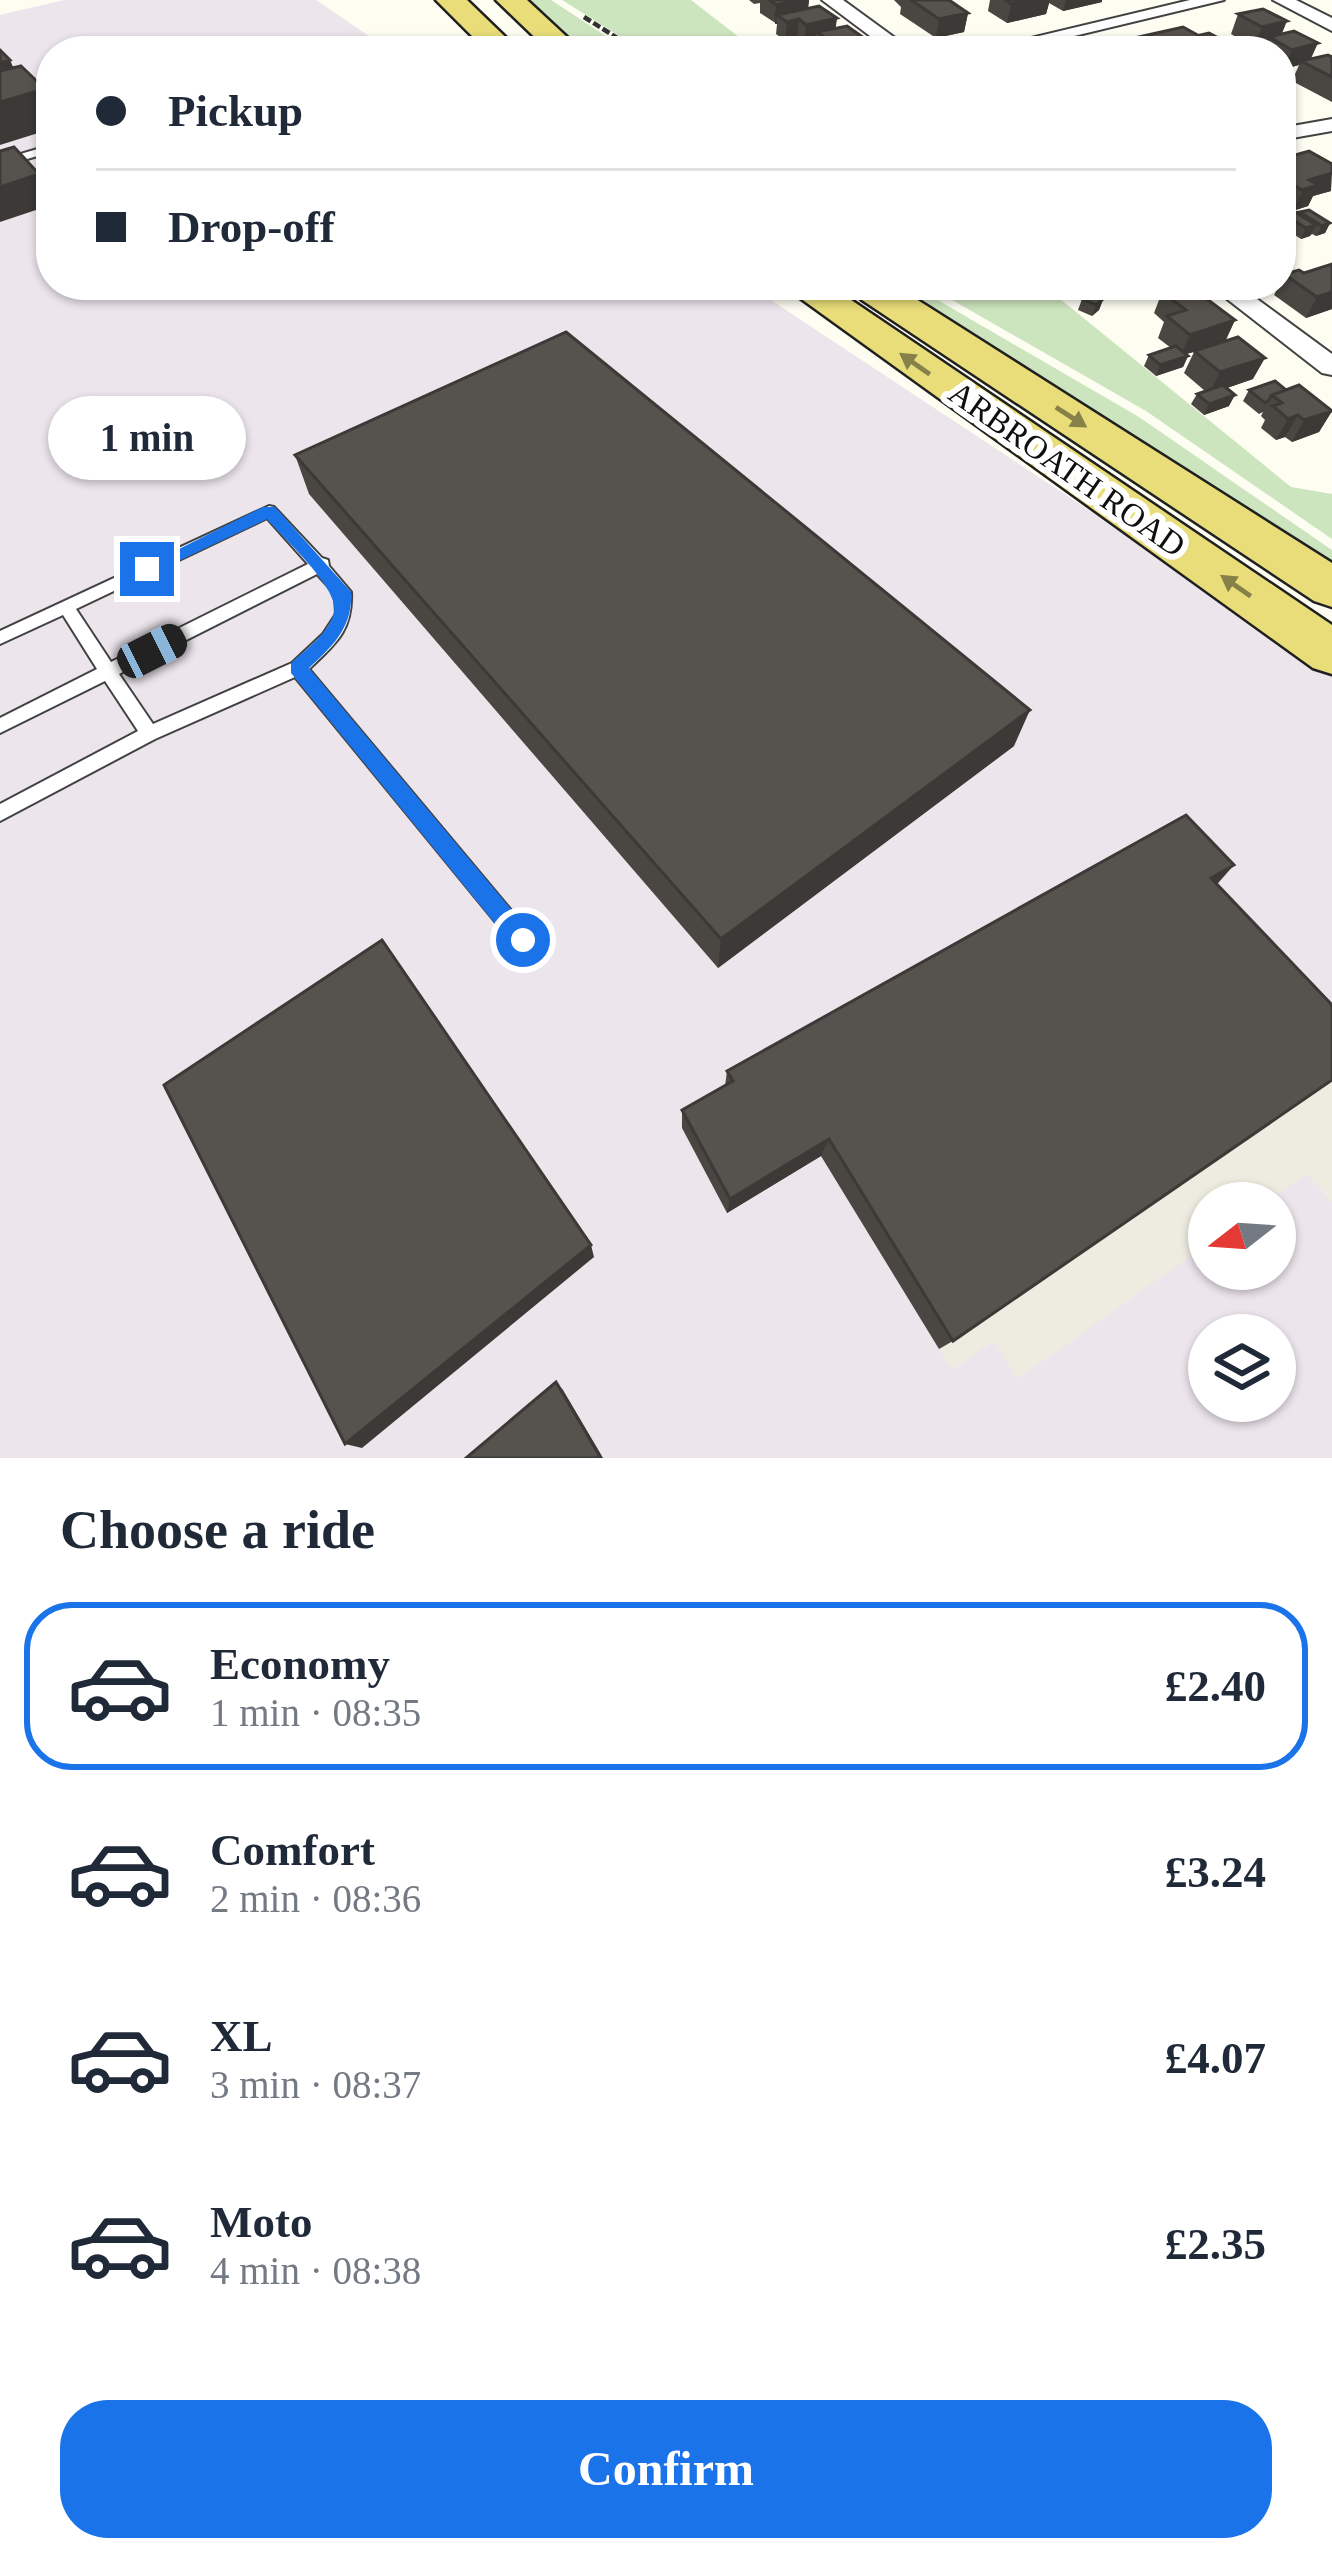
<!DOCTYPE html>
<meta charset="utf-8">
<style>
:root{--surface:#fff;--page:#f6f6f7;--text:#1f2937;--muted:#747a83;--line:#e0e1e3;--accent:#1a73e8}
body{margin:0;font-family:Georgia,serif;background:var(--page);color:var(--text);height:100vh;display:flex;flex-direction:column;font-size:45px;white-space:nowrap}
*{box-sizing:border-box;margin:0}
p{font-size:39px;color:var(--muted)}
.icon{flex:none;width:66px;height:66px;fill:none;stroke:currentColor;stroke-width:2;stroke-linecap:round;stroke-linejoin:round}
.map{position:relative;height:1458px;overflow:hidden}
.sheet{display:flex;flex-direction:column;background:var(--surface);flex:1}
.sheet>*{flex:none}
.banner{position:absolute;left:36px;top:36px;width:1260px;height:264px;border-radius:48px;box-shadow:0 3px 9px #0004;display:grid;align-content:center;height:264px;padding:0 60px;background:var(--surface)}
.needle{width:78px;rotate:253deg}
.buttons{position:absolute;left:1188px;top:1182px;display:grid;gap:24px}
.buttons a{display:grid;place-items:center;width:108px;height:108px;border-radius:50%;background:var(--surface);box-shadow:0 3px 9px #0004;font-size:60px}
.end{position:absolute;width:54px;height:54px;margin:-27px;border:15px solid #1a73e8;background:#fff;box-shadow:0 0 0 6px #fff}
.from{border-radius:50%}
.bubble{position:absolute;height:84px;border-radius:42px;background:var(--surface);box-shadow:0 3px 9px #0004;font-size:39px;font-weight:600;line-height:84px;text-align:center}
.car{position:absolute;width:36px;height:72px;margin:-36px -18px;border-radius:15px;box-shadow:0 0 9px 3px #0007;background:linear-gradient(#222 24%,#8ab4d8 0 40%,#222 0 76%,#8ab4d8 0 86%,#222 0)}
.banner b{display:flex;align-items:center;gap:42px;height:114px;font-size:45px}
.banner b+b{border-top:3px solid var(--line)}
.banner i{width:30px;height:30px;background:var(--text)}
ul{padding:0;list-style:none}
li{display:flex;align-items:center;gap:36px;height:168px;margin:0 24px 18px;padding:0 36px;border:6px solid transparent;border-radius:48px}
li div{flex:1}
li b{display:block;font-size:45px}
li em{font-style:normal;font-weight:600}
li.active{border-color:var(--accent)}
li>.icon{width:108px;height:108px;stroke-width:1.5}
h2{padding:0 60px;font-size:54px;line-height:144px}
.action{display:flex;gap:24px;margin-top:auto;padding:24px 60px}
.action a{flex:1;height:138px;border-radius:48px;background:var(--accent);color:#fff;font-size:48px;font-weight:600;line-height:138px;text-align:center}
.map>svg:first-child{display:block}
</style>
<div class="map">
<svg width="1332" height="1458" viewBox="0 0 1332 1458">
<rect width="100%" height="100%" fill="#fdfdf2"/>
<path fill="#ece5ec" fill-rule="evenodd" d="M64,0H316L391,51H51V285H748L1225,600L1332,677V1458H0V15ZM1209,1203H1275V1269H1209ZM1209,1335H1275V1401H1209Z"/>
<path fill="#cde5bf" d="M517,0H551L629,51H575Z
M562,0H691L757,51H643Z
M888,285H912L1139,417L1332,550V570Z
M926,285H1043L1291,487L1332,494V539L1146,411Z"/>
<path fill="#eeece1" d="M1332,1078V1202L1307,1174L1265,1203H1209V1243L1018,1379L994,1341L952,1370L939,1349Z"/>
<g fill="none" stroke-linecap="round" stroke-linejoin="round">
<defs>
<path id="service" d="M51,145V152L0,167V160Z
M269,506L274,507L322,558L328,560L329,566L351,592C353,631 335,644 309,669L530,933L533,940L530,947L523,950L516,947L295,677L155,739L0,821V804L138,731L105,681L0,733V718L97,669L63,615L0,644V631ZM267,518L308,564L111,662L76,609ZM317,574L335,594L336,614L323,634L292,663L153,724L119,674Z"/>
<path id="minor" d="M822,0H843L913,51H890Z
M1190,0H1224L1012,51H976Z
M1273,0H1296L1332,18V31Z
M1332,119V131L1281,140V128Z
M1209,285H1238L1332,354V375L1322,373Z"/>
<path id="primary" d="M436,0H467L520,51H487Z
M496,0H527L582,51H549Z
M782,285H829L1332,625V674L1313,668Z
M860,285H894L1332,563V607L1314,601L862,300L856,291Z"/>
</defs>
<use href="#service" stroke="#424242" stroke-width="4"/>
<use href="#minor" stroke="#424242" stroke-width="4"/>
<use href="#primary" stroke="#202020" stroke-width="5"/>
<path stroke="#313131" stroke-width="4.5" stroke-dasharray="8 3" stroke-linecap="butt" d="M584,17L638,51"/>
<use href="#service" fill="#fff" fill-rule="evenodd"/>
<use href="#minor" fill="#fff" fill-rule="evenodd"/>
<use href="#primary" fill="#e8dd78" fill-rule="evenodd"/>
</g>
<path fill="#4a4742" d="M749,0H809L808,8L837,18L835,27L864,38L863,48L881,51H816L815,42L804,44L797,39L785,41L776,34L777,24L760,13V3L754,4Z
M894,0H949L968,13L964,32L936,38L900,14L901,7Z
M990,0H1102V2L1063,11L1049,3L1046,14L1007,23L988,11Z
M1238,14L1281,34L1311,59L1332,57V102L1292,81L1299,65L1284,69L1281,68V51H1259L1231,34Z
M1200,35L1227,51H1207L1200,47L1199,51H1135L1139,37Z
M1281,159L1331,191L1313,196L1308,206L1293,211L1299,215L1300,212L1330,223L1325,233L1316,236L1312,234L1310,236L1301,239L1281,226Z
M1299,270L1332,309L1306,318L1274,295L1279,285H1281L1284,274Z
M1094,285H1127L1129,288L1125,299L1103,300L1099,310L1092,316L1078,310L1082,299L1093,295L1092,292Z
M1162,292L1235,320L1225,341L1253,379L1227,388L1229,406L1204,415L1191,404L1197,394L1205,391L1184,373L1194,352L1186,354L1188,356L1183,367L1156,376L1144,366L1149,355L1171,348L1158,338L1164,322L1154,313Z
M1249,390H1286L1332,411L1319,432L1292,442L1285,437L1276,440L1261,428L1265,420L1261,416L1263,412L1259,414L1243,401Z
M295,455L1014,746L718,968L309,494Z
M1217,884L953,1341L939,1349L821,1156L727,1213L682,1128V1110L725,1086L727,1071Z"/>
<path fill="#3c3936" d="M799,0H809L807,17L777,15V24H775L776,5Z
M1030,0H1050L1046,14L1007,23L1011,4Z
M1066,0H1102V2L1063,11Z
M968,13L964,32L936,38L939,19Z
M837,18L835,34L816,32L815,42L804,44L806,25Z
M799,19L797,39L785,41L787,22Z
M1287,21L1279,41L1269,37L1258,38L1254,47L1262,27Z
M864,38L863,51H835V45Z
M1203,38L1199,51H1178L1181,44Z
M1318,43L1309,63L1301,61L1299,65L1284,69L1292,50Z
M10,60L23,89L0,95V63Z
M1290,82L1285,92L1295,90L1290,100L1281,102V84Z
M45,89L51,104V129L0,145V102Z
M1332,173L1331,191L1313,196L1308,206L1292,211L1309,180Z
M39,174L51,200V205L0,222V187Z
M1330,223L1325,233L1316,236L1322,226Z
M1316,225L1310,236L1301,239L1306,228Z
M1332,292V309L1306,318L1317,297Z
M1103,299L1099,310L1092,316L1096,305Z
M1235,320L1225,342L1180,356L1190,335Z
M1188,356L1183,367L1156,376L1160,365Z
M1265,358L1253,379L1209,394L1220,372Z
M1235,395L1229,406L1204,415L1209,404Z
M1332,411L1319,432L1292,442L1304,420Z
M1298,415L1285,437L1276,440L1288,419Z
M1030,710L1014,746L718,968L721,939Z
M1234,865L1212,890L1211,878Z
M829,1139L821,1156L727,1213L730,1199Z
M591,1245L594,1257L362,1448L345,1444Z
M556,1382L563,1390L603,1458H601Z"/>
<path fill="#56524d" stroke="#3c3936" stroke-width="3" d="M770,0H799L776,5Z
M911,0H949L968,13L939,19Z
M1005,0H1030L1011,4Z
M819,6L837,18L806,25L799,19L787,22L777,15Z
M1263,9L1287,21L1262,27L1238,14Z
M847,26L864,38L835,45L817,32Z
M1183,27L1203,38L1181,44L1193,51H1162L1139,37Z
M1294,31L1318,43L1292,50L1269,37Z
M1209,33L1230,44L1220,46L1200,35Z
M1276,34L1277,35L1269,37L1266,43L1258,38Z
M1117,42L1133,51H1077Z
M875,47L881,51H856Z
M0,50L10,60L0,63Z
M1328,55L1332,57V77L1301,61Z
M21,66L45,89L0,102V71Z
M14,147L39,174L0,187V151Z
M1309,151L1332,164V173L1309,180L1318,185L1302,190L1281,178V159Z
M1281,203L1316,225L1306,228L1281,212Z
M1309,210L1330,223L1322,226L1300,212Z
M1332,264V292L1317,297L1284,274L1299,270L1304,273Z
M1098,285H1127L1129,288L1100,289Z
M1185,285H1188L1235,320L1190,335L1167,316L1186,310L1162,292Z
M1089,293L1103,299L1096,305L1082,299Z
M566,332L1030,710L721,939L295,455Z
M1238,337L1265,358L1220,372L1194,351Z
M1176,346L1188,356L1160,365L1149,355Z
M1275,381L1286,390L1272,395L1268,401L1265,403L1249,390Z
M1223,385L1235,395L1209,404L1197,394Z
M1299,385L1332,411L1304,420L1298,415L1288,419L1273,406L1282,403L1272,395Z
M1186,815L1234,865L1211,878L1332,1005V1080L953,1341L829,1139L730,1199L682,1110L733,1081L727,1071Z
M382,940L591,1245L345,1444L164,1085Z
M556,1382L601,1458H466Z"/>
<defs><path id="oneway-solid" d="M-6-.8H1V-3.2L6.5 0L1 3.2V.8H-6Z" transform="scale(3)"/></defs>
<g fill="#868049">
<use href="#oneway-solid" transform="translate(915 364) rotate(-145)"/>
<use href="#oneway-solid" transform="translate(1071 417) rotate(33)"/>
<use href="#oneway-solid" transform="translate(1236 586) rotate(-145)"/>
</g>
<path fill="#1a73e8" d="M263,507H275L351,592C353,627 333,646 309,668L531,933V948H515L291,673V663C306,649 331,632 334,611C339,588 283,538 267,519L153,573L139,569Z"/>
<g text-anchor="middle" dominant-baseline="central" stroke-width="12" stroke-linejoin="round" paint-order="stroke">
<g font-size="33" fill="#0f0f0f" stroke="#fff">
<text transform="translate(1067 469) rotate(35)">ARBROATH ROAD</text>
</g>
</g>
</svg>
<div class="buttons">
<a><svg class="needle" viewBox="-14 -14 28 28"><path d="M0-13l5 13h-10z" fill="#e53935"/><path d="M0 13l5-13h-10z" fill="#747a83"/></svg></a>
<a><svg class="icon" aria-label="layers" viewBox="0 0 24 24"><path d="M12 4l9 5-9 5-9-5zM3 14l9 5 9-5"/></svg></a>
</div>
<i class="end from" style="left:523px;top:940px"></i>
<i class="end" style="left:147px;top:569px"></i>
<div class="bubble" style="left:48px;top:396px;width:198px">1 min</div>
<i class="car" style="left:152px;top:651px;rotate:63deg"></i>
<div class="banner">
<b><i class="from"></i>Pickup</b>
<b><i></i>Drop-off</b>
</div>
</div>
<section class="sheet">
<h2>Choose a ride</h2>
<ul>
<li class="active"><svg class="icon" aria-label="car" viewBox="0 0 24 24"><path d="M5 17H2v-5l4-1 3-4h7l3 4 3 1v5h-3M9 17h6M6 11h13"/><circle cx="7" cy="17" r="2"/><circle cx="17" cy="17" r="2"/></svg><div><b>Economy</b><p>1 min · 08:35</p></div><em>£2.40</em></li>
<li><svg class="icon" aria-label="car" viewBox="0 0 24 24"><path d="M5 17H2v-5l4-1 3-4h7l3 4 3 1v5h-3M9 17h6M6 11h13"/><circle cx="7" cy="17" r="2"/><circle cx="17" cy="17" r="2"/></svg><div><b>Comfort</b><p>2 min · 08:36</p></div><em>£3.24</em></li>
<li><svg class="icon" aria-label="car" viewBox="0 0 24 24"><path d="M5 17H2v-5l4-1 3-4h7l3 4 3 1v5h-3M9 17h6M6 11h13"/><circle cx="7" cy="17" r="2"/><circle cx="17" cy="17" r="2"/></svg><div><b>XL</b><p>3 min · 08:37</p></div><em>£4.07</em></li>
<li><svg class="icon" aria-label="car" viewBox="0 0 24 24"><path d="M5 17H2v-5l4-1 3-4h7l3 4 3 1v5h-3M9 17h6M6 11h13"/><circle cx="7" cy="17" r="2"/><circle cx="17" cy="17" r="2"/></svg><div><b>Moto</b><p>4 min · 08:38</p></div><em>£2.35</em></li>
</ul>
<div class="action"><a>Confirm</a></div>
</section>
